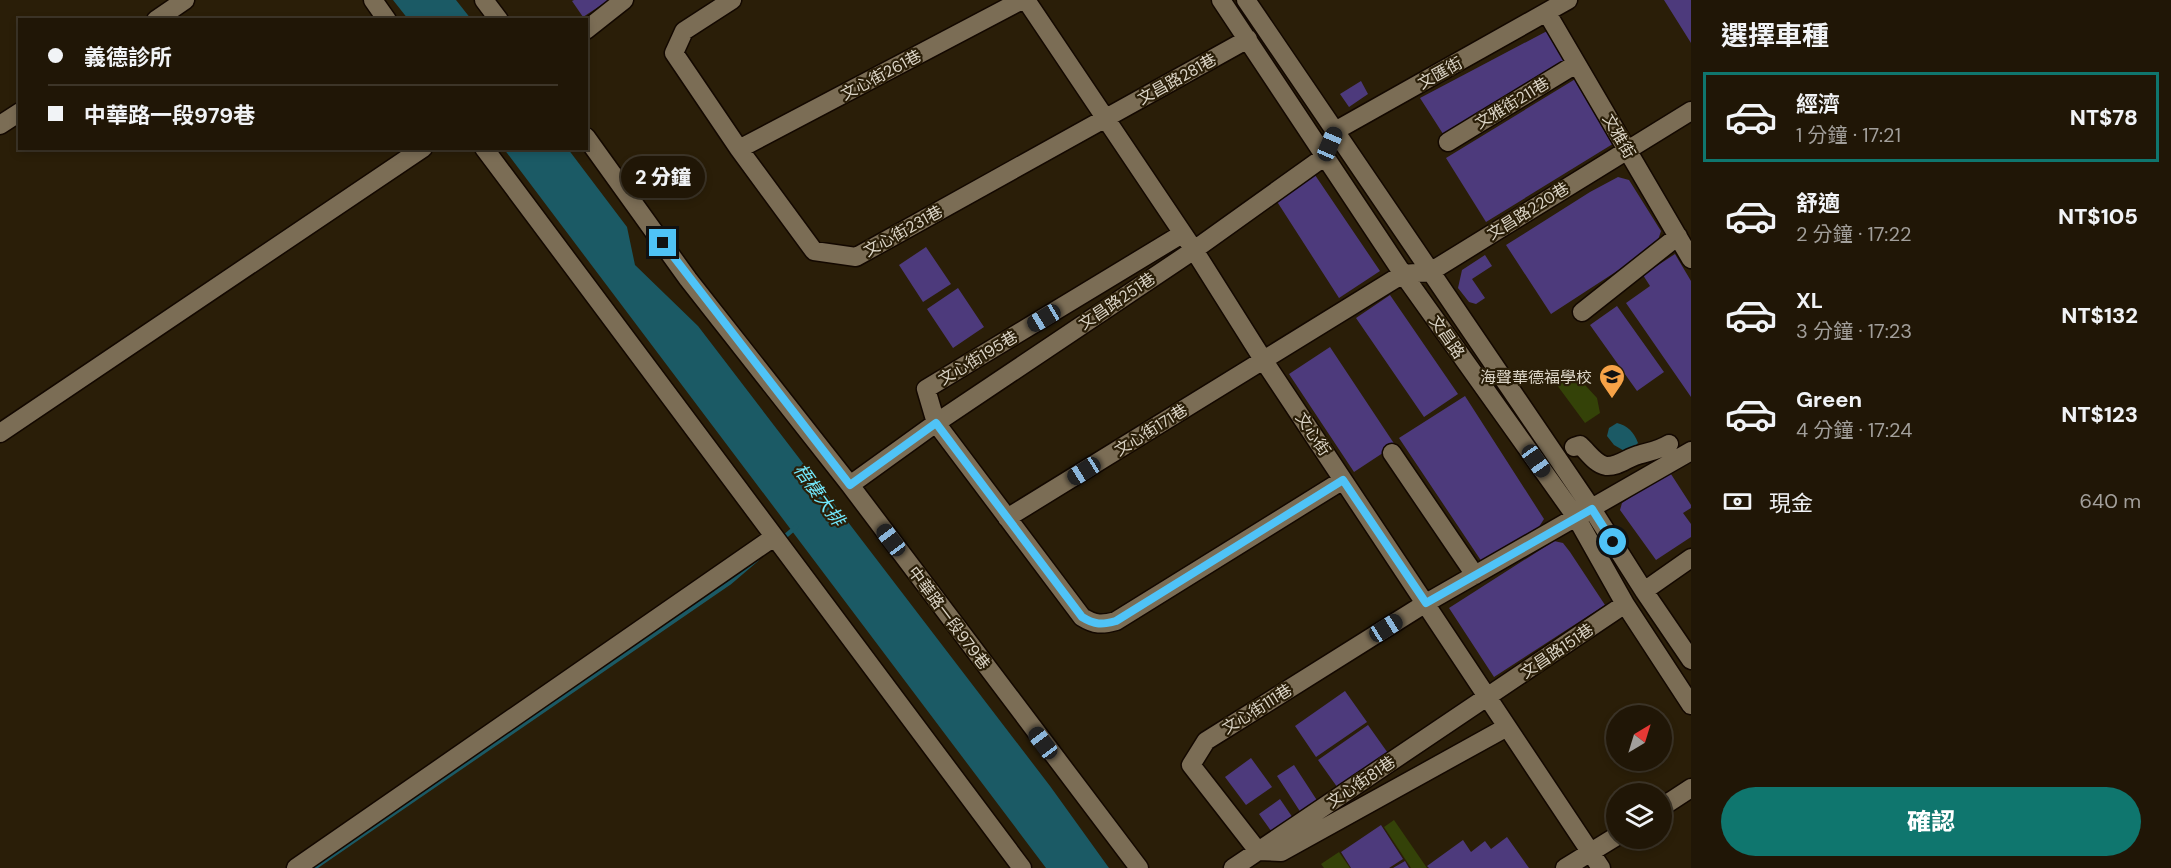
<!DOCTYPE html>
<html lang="zh-TW">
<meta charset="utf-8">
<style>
:root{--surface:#201606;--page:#281f10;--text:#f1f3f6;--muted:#a29f9b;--line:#3d3528;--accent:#0f766e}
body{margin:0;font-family:"DM Sans","Noto Sans TC",sans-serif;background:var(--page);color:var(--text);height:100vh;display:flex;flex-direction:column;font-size:22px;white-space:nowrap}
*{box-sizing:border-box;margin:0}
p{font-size:20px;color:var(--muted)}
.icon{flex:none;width:33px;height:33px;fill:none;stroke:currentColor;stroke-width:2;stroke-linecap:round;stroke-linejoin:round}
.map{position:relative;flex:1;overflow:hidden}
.details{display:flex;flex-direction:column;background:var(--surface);width:480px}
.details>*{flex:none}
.banner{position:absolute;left:18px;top:18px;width:570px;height:132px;border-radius:0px;box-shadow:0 3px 9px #0003,0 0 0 2px var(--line);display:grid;align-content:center;height:132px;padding:0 30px;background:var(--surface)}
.needle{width:39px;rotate:38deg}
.buttons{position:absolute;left:1606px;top:705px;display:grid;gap:12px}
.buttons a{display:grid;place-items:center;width:66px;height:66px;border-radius:50%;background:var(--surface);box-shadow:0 3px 9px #0003,0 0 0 2px var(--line);font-size:30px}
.end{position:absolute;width:27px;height:27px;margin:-14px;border:8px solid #4fc3f7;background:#111;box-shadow:0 0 0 3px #111}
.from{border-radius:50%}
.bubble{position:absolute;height:42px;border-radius:21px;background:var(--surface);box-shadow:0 3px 9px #0003,0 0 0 2px var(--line);font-size:20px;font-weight:800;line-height:42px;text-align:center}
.car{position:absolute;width:18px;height:36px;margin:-18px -9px;border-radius:8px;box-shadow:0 0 4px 2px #0007;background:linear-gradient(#222 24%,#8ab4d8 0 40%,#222 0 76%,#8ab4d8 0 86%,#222 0)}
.banner b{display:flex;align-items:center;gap:21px;height:57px;font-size:22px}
.banner b+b{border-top:2px solid var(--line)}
.banner i{width:15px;height:15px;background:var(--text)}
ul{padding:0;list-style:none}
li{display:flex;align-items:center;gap:18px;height:90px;margin:0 12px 9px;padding:0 18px;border:3px solid transparent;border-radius:0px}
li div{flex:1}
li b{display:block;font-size:22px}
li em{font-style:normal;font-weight:800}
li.selected{border-color:var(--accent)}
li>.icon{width:54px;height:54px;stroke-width:1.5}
h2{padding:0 30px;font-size:27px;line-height:72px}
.pay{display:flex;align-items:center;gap:15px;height:66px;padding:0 30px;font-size:22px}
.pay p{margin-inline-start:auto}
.cta{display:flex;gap:12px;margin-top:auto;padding:12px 30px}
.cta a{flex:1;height:69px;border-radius:36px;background:var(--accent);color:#fff;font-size:24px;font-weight:800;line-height:69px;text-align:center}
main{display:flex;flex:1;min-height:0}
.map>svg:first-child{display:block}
</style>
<main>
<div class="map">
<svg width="1691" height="868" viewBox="0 0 1691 868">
<rect width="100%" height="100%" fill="#2a1e08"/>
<path fill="#344208" d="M1574,373L1597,398L1600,413L1585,423L1551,377Z
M1394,820L1427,868H1411L1384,827Z
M1339,852L1350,868H1324L1321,864Z"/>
<path fill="#1b5a65" d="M393,0H456L471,19H408Z
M504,149H568L627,227L635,265L698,326L1050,786L1109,868H1046Z
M1617,423C1628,426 1634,432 1638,443L1628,453L1614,445L1607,436L1609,428Z"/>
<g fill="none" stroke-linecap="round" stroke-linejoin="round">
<path stroke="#1b5a65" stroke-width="4.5" d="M782,539L796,527
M314,868L729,583L757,559"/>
</g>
<path fill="#4d3a7c" d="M574,0H609L583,17L572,1Z
M1664,0H1691V43Z
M1549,30L1569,64L1445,137L1420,98Z
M1577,78L1616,142L1486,222L1446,158Z
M1361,81L1368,94L1349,107L1340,94Z
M1315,175L1380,271L1339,298L1276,200Z
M1618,177L1629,180L1661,231L1657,243L1634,260L1551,314L1506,245L1590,192Z
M926,247L951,284L923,302L899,265Z
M1675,254L1691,281V397L1626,303L1650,286L1643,275Z
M1485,255L1492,266L1472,279L1485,298L1476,304L1469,302L1458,288L1462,270Z
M958,288L984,327L953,348L927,309Z
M1390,295L1458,394L1424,417L1356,318Z
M1617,306L1664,372L1637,391L1590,325Z
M1330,347L1395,445L1354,472L1289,374Z
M1465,396L1544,519L1533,536L1510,544L1482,562L1399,438Z
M1669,471L1691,505V508L1683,513L1691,524V537L1656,560L1620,510L1622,503Z
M1554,541L1563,543L1570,552L1605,605L1494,677L1449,608Z
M1345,691L1367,722L1316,757L1295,726Z
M1368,725L1390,756L1340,791L1318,760Z
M1251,758L1272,787L1246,805L1225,777Z
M1294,765L1320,805L1303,816L1277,776Z
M1280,799L1295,821L1274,835L1259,814Z
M1381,825L1403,859L1389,868H1351L1341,852Z
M1507,837L1529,868H1429L1427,866L1463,840L1471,852L1485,841L1491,849Z
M1405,861L1409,868H1393Z"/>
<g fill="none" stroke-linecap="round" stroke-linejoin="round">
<defs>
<path id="minor" d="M373,0L387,20
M484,0L499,20
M732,0L684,31L674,53L739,149L814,251L856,257L1248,39
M1026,0L1194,250L1264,361L1601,868
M1221,0L1403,274L1576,517L1625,604L1691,705
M1246,0L1592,509L1644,591L1691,660
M1547,13L1691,259
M156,20L185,0
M586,30L624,0
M0,125L20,112
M586,137L688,279L850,485L1139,868
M1331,140L1335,131L1568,0
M1448,142L1576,64
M484,148L1022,868
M739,149L1022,0
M1182,234L926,389L936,423L1082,617C1095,625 1102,625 1116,621L1343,480
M1582,312L1678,236
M0,433L423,148
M1574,447L1580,445C1588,452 1595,464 1606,466C1618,467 1627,458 1638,455C1651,451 1657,451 1669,444
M1392,453L1475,575
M850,485L936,423L1194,250L1324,157
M1007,518L1403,274L1430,272L1691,111
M1644,591L1691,558
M1507,727L1281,852L1258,851L1191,765L1206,741L1426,603L1691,451
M1662,807L1691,788
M296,868L774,537
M1233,868L1625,604
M1565,868L1617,836"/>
</defs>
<use href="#minor" stroke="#130800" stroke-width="21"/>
<use href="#minor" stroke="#7b6d55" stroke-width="18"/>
</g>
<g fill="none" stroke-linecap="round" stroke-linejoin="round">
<path stroke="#4fc3f7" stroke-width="8" d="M663,243L850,485L936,423L1082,617C1095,625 1102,625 1116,621L1343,480L1426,603L1592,509L1613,542"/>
</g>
<defs>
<symbol id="school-pin" viewBox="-11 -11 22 30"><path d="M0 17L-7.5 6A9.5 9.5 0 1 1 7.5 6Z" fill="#f6a247" stroke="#2a1e08"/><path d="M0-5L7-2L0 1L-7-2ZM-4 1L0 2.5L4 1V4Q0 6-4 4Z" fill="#111"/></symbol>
</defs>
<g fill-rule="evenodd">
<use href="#school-pin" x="1597" y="362" width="30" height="40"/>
</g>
<g text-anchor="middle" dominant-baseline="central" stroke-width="4.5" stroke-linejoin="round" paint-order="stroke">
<g font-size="16" fill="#dbd4c6" stroke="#2a1e08">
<text transform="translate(1440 73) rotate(-29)">文匯街</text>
<text transform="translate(881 75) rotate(-28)">文心街261巷</text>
<text transform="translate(1177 79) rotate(-29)">文昌路281巷</text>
<text transform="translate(1512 103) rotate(-31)">文雅街211巷</text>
<text transform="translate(1619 136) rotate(60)">文雅街</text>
<text transform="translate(1528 211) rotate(-32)">文昌路220巷</text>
<text transform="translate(903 231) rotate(-29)">文心街231巷</text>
<text transform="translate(1117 301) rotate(-34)">文昌路251巷</text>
<text transform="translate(1447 337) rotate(55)">文昌路</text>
<text transform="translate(978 358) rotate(-31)">文心街195巷</text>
<text transform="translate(1151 430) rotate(-32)">文心街171巷</text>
<text transform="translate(1313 434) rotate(56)">文心街</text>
<text transform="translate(949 618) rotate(53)">中華路一段979巷</text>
<text transform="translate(1557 651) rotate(-34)">文昌路151巷</text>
<text transform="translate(1257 709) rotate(-32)">文心街111巷</text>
<text transform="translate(1361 782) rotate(-34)">文心街81巷</text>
</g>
<g font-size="16" fill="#dbd4c6" stroke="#2a1e08" text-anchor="end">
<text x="1592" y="377">海聲華德福學校</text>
</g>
<g font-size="18" font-style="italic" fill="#72e8fd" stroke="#2a1e08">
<text transform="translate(819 495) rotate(54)">梧棲大排</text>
</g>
</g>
</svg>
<div class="buttons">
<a><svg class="needle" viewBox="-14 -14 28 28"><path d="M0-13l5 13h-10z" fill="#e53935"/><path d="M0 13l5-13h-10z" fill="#a29f9b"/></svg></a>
<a><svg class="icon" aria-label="layers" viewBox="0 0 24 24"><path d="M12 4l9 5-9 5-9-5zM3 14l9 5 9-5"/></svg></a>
</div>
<i class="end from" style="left:1613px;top:542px"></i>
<i class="end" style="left:663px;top:243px"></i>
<div class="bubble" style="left:621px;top:156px;width:84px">2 分鐘</div>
<i class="car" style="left:1330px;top:144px;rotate:23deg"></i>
<i class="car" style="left:1044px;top:318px;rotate:239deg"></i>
<i class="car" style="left:1536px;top:461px;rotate:145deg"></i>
<i class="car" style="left:1084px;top:471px;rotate:238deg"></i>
<i class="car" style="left:891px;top:540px;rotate:323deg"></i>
<i class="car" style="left:1386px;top:628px;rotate:58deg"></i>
<i class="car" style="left:1043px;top:743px;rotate:323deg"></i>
<div class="banner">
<b><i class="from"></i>義德診所</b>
<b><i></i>中華路一段979巷</b>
</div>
</div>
<section class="details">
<h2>選擇車種</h2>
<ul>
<li class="selected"><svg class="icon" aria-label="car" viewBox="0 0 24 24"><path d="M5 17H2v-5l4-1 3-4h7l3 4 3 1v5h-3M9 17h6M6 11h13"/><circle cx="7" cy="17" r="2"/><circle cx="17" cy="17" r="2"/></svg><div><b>經濟</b><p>1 分鐘 · 17:21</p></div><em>NT$78</em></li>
<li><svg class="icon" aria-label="car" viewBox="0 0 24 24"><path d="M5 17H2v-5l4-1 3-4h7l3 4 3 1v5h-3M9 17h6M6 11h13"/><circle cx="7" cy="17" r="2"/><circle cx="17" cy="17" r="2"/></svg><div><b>舒適</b><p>2 分鐘 · 17:22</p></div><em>NT$105</em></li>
<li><svg class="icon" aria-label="car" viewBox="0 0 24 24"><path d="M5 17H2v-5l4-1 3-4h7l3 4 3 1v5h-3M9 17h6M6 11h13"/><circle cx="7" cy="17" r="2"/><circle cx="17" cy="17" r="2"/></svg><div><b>XL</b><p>3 分鐘 · 17:23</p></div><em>NT$132</em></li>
<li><svg class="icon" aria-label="car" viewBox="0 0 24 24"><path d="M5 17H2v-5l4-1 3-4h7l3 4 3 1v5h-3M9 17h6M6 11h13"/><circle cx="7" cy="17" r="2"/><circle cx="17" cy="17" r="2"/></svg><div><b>Green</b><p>4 分鐘 · 17:24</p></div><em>NT$123</em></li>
</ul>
<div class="pay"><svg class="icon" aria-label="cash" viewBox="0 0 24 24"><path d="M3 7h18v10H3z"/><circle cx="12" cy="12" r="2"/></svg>現金<p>640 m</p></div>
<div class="cta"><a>確認</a></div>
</section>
</main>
